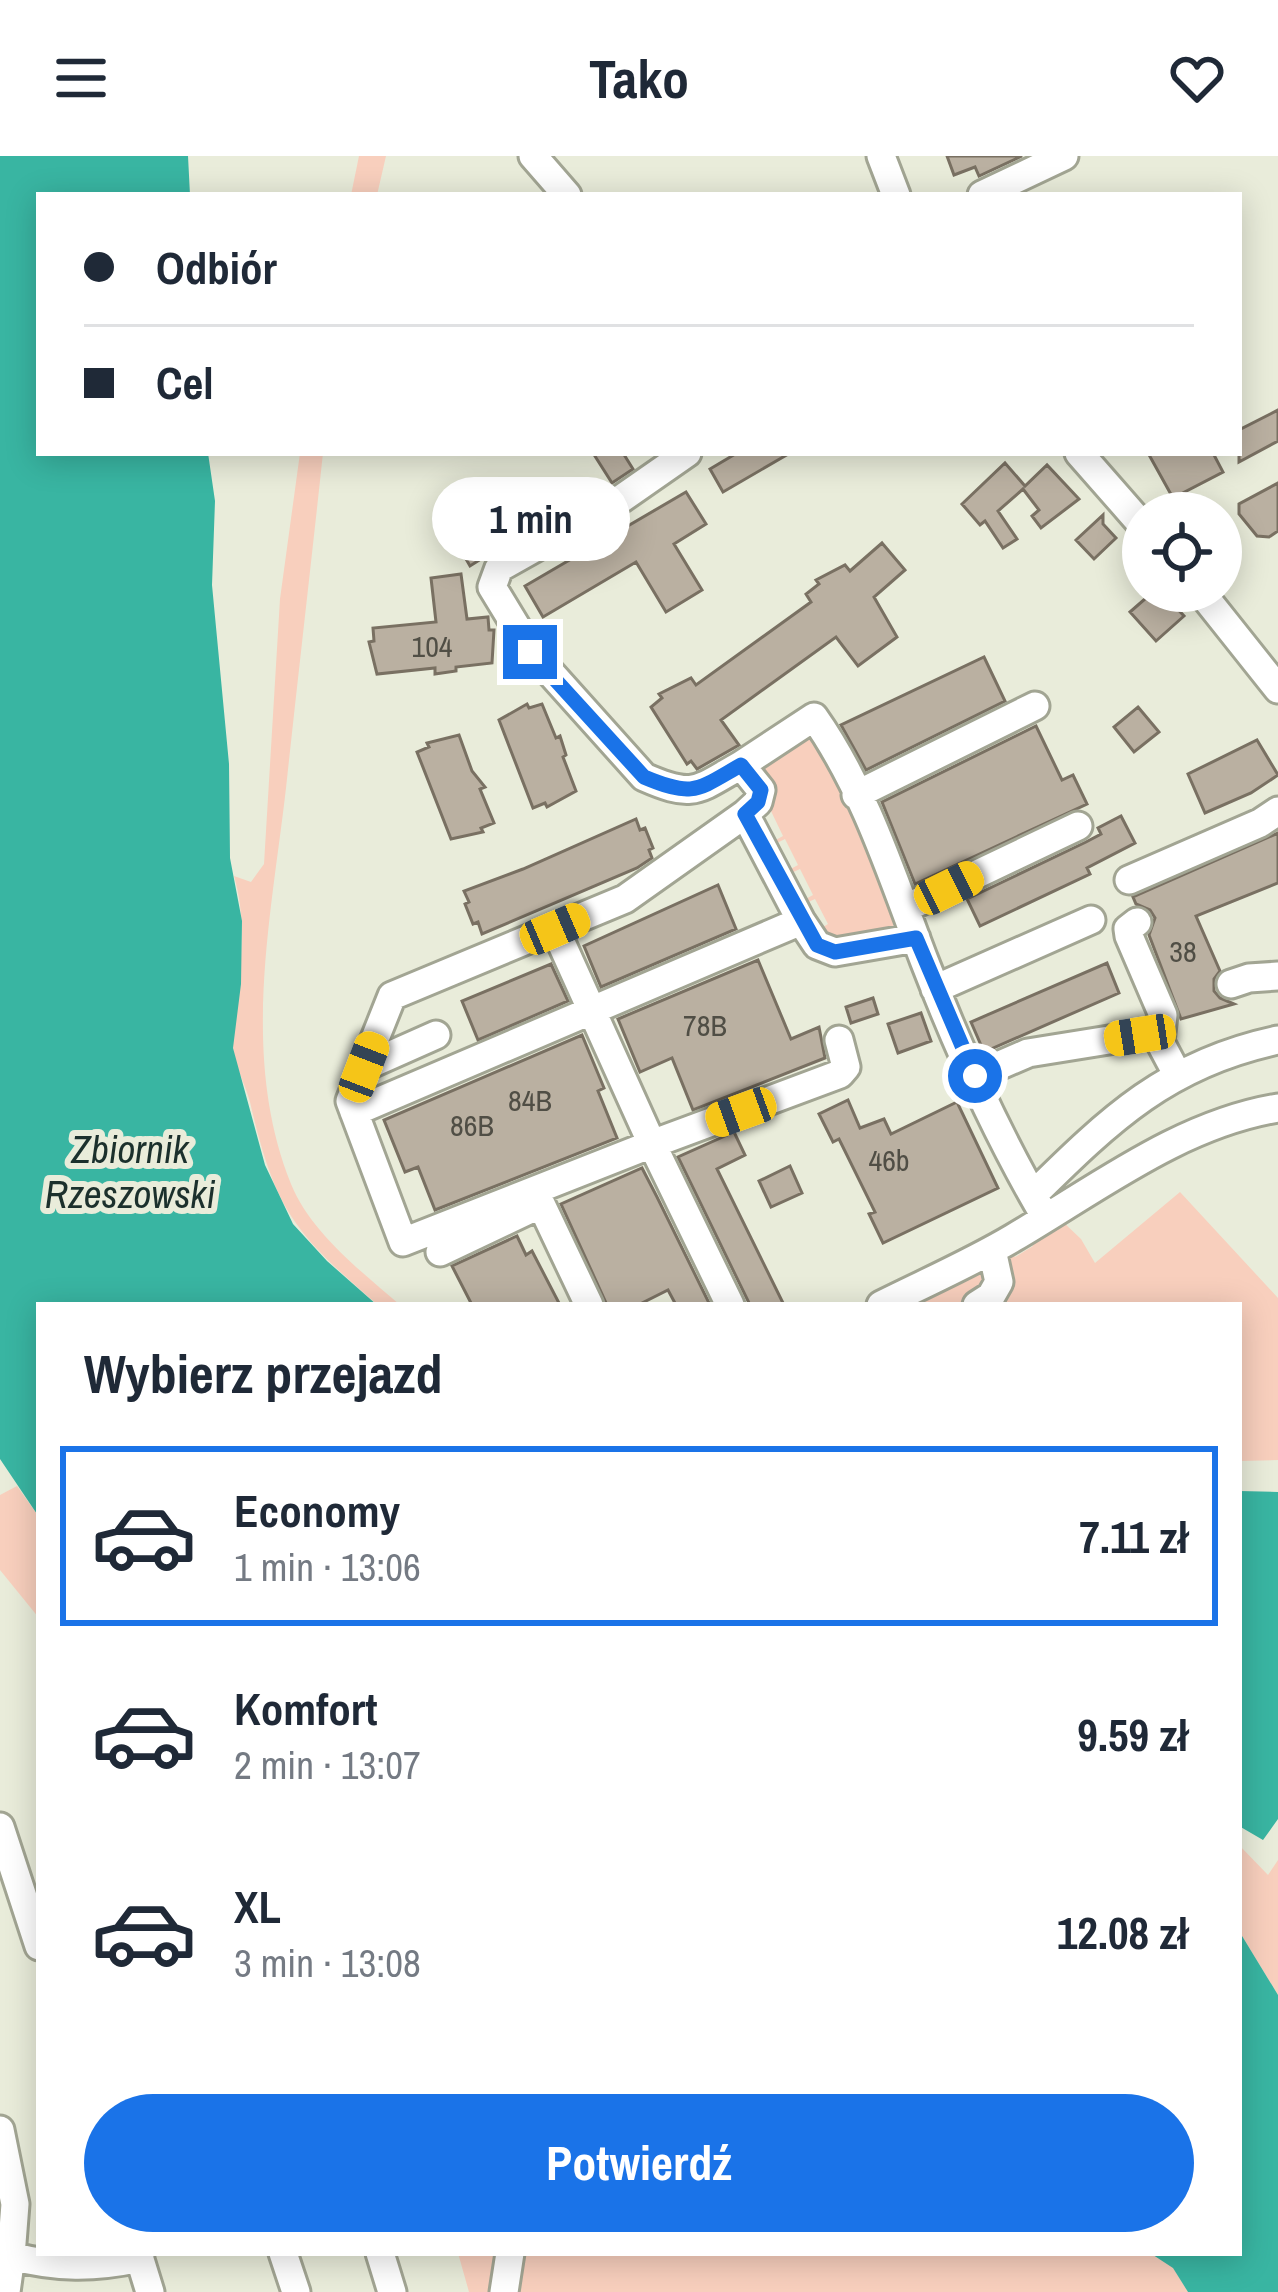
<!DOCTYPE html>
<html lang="pl">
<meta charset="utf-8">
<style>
:root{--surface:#fff;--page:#f2f2f3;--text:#1f2937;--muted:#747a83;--line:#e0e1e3;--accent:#1a73e8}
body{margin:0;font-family:"Archivo Narrow",sans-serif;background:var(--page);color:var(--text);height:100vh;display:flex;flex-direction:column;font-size:45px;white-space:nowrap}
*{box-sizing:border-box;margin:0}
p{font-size:39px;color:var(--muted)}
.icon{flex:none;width:66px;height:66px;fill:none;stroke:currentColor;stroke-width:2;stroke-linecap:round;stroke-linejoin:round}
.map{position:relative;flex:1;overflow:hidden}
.sheet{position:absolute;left:36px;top:1146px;width:1206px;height:954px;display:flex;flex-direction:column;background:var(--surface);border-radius:0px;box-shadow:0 6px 30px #0003}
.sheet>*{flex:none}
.banner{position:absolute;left:36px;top:36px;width:1206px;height:264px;border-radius:0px;box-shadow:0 6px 30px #0003;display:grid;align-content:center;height:264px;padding:0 48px;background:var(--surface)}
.buttons{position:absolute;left:1122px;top:336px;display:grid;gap:24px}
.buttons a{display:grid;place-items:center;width:120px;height:120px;border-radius:50%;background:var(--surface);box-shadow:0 6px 30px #0003;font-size:60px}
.end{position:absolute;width:54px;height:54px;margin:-27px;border:15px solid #1a73e8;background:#fff;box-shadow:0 0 0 6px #fff}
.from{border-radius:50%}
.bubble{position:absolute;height:84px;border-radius:42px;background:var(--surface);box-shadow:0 6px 30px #0003;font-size:39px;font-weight:800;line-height:84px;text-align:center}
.car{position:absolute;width:36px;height:72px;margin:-36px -18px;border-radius:15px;box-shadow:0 0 9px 3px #0007;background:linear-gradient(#f5c518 24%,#345 0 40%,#f5c518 0 76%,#345 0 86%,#f5c518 0)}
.banner b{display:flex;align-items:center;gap:42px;height:114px;font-size:45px}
.banner b+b{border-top:3px solid var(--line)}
.banner i{width:30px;height:30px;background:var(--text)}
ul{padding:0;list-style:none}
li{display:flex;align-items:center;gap:36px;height:180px;margin:0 24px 18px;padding:0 24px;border:6px solid transparent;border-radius:0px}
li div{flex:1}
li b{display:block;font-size:45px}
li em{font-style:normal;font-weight:800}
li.current{border-color:var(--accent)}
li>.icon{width:108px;height:108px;stroke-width:1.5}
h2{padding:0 48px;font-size:54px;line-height:144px}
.primary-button{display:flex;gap:24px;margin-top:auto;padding:24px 48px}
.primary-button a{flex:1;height:138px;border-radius:72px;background:var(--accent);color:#fff;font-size:48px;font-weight:800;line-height:138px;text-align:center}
header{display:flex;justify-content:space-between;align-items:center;height:156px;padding:0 48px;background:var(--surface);font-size:54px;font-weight:800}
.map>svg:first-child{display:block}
</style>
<header><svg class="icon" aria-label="menu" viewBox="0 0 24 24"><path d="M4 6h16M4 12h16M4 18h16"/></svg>Tako<svg class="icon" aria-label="heart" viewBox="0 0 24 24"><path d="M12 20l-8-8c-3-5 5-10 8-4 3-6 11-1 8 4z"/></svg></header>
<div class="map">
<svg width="1278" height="2136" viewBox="0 0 1278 2136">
<rect width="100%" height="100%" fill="#e9ecda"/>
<path fill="#f8cfbd" d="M359,0H386L377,39H351Z
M300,297H323C311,409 298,520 286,632C271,763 240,901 291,1028C311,1077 361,1115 400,1149H378C294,1077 275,1054 250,946C245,926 231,904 233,884C237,829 250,774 234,720L251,726L264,708L280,443Z
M812,577L874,698L899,762C888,785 835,788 815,776L828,768L815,743L804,748L802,745L813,739L800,713L789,718L787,715L798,709L785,683L773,689L772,686L783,680L770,653L758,613Z
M1180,1036L1278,1142V1304L1239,1305V1149H995L1011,1096L1015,1101L1033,1090L1030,1084L1062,1065L1081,1083L1095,1107Z
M981,1112L987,1113L984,1136L957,1149H905Z
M17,1330L39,1361V1462L0,1414V1339Z
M1239,1689L1268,1719L1278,1704V1839L1239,1775Z
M458,2097H501L494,2136H469Z
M518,2097H1150L1173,2111L1188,2136H512Z"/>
<path fill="#39b5a2" d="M0,0H188L190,39H39V297H208L215,345L212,429L229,608L230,702L242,765L241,828L233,892L265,1009L293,1068L327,1105L377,1149H39V1361L0,1303Z
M1239,1335L1278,1336V1663L1263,1684L1239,1670Z
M1239,1775L1278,1839V2136H1188L1173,2112L1150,2097H1239Z"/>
<path fill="#bab0a1" stroke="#797062" stroke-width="3" d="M947,0H1022L979,20L975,11L954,19Z
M1278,254V285L1239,306V274Z
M593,297H623L633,313L612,327Z
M737,297H790L723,336L710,313Z
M1148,297H1213L1223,316L1173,342Z
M1005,307L1025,330L1047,309L1079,343L1041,372L1032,360L1039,354L1023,333L998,355L1017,383L1003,392L985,365L980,369L962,348Z
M1278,327V375L1269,381L1257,380L1239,358V348Z
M686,336L706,368L674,388L702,434L666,456L636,406L543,461L525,430Z
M1103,359V368L1116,382L1094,403L1076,384Z
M485,365L500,391L470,410L454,382Z
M882,387L905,414L874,441L897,481L858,510L836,481L721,564L739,589L697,613L691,605L687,608L651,551L662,542L659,538L691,522L696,529L811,446L806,438L819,428L816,424L845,409L850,415Z
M461,418L467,463L488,461L489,474H494L492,507L456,511V515L435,518V512L377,518L369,486L374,485L373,472L436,466L431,422Z
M1154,435H1161L1184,460L1156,485L1130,456Z
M984,501L1005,545L866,614L841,569Z
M527,548L529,552L542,548L556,582L560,580L566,599L563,601L576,635L547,651L545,647L533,652L499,564Z
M1138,551L1159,576L1134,596L1114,571Z
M1036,570L1062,624L1073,619L1087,648L915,728L882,646Z
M459,579L472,615L485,631L480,633L494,667L481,672L483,676L451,683L417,596L429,591L427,587Z
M1257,584L1278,619L1251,637L1205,657L1188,618Z
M1121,660L1135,687L1087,712L1090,718L980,770L967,743L1086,686L1101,678L1098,672Z
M636,663L640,674L645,672L653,692L649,694L652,702L637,712L482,778L478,766L473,768L465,748L469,746L464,735L523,713Z
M1278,677V727L1196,760L1220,815L1214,823V835L1220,842L1234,848L1181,863L1149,779L1155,762L1150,754L1136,748L1133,741Z
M718,729L736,773L601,831L584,790Z
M758,804L791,883L819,871L825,902L693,954L672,902L640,916L618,863Z
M1107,807L1119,837L984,896L971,866Z
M551,808L568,845L478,884L462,845Z
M873,842L878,858L851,867L846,851Z
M921,857L931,885L898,897L888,868Z
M582,879L604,932L598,935L617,982L435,1054L418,1011L405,1016L384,964Z
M848,944L860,972L884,963L891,978L957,946L998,1032L883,1087L869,1058L875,1056L839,983L833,986L819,958Z
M734,976L745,999L717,1013L784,1149H750L678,1001Z
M790,1010L802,1037L771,1051L759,1025Z
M642,1012L657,1041L710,1149H676L668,1134L638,1149H607L561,1048Z
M517,1080L526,1099L532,1095L560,1149H472L452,1110Z"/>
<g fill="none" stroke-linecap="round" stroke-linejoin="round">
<defs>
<path id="minor" d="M533,0L567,39
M881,0L896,39
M982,39L1064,0
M687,297L618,345L499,412L492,431L531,495L644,621C694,643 697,634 741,609
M1079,297L1143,370
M1200,435L1278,533
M856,639L1035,550
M745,658L758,646L761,634L741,609L814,561C865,633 893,723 924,804C958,892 998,981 1046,1062
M1129,724L1260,667L1278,655
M906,752L1078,670
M1137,766L1128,773L1129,780L1163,859L1160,886L1177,918
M555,773L652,988L840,918L846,911L839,884
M1231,828L1249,822L1278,820
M935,833L1091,764
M364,911L436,879
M975,920L1028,897L1140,879
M354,956L801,765L817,789L835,796L916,782
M1033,1039C1110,963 1168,907 1278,884
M440,1096L541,1048L589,1149
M730,1149L652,988L403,1086L350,945L392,840L625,743L745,658L801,765
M881,1149C925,1127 971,1107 1013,1082C1097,1033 1180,968 1278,952
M977,1149L991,1140L999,1126L992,1094
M0,1671L39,1790
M0,1974L15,2048L11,2100
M138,2097L150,2136
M283,2097L296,2136
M380,2097L392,2136
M6,2136L11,2100C57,2112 94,2112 140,2102
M504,2136L510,2097"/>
</defs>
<use href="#minor" stroke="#a2a593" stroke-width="33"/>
<use href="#minor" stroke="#fff" stroke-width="27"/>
</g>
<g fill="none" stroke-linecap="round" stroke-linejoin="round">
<path stroke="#1a73e8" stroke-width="15" d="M530,496L644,621C694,642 697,634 741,609L761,634L758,646L745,658L817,789L835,796L916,782L975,920"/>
</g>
<g text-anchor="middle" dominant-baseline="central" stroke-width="12" stroke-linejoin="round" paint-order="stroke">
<g font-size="30" fill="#504e45">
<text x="432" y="490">104</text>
<text x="1183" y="795">38</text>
<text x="705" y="869">78B</text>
<text x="530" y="944">84B</text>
<text x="472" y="969">86B</text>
<text x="889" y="1004">46b</text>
</g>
<g font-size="39" font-style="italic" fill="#1b302c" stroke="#e9ecda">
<text x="130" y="993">Zbiornik<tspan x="130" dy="45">Rzeszowski</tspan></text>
</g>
</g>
</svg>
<div class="buttons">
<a><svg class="icon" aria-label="locate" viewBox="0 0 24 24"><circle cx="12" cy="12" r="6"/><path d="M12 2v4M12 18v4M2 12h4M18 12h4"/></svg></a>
</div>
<i class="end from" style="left:975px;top:920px"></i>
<i class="end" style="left:530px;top:496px"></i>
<div class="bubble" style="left:432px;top:321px;width:198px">1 min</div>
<i class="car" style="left:949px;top:732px;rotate:64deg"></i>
<i class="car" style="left:555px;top:773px;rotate:67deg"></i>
<i class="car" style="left:1140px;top:879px;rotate:261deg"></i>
<i class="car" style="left:364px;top:911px;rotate:21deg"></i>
<i class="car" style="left:741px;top:956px;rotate:250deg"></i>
<div class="banner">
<b><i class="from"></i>Odbiór</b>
<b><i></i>Cel</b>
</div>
<section class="sheet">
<h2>Wybierz przejazd</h2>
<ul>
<li class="current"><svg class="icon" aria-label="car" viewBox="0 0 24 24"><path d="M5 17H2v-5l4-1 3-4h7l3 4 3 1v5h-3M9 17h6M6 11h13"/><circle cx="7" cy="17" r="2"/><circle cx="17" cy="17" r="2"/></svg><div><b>Economy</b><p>1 min · 13:06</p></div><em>7.11 zł</em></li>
<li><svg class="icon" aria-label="car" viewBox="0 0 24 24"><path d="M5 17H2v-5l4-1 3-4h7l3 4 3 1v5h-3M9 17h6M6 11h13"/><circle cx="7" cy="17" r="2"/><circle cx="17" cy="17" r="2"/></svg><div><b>Komfort</b><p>2 min · 13:07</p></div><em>9.59 zł</em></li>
<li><svg class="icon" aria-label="car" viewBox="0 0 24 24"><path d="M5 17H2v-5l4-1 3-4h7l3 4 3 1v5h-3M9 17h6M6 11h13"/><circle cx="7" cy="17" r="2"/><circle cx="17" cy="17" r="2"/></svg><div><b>XL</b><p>3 min · 13:08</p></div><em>12.08 zł</em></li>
</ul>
<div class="primary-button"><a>Potwierdź</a></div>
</section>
</div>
